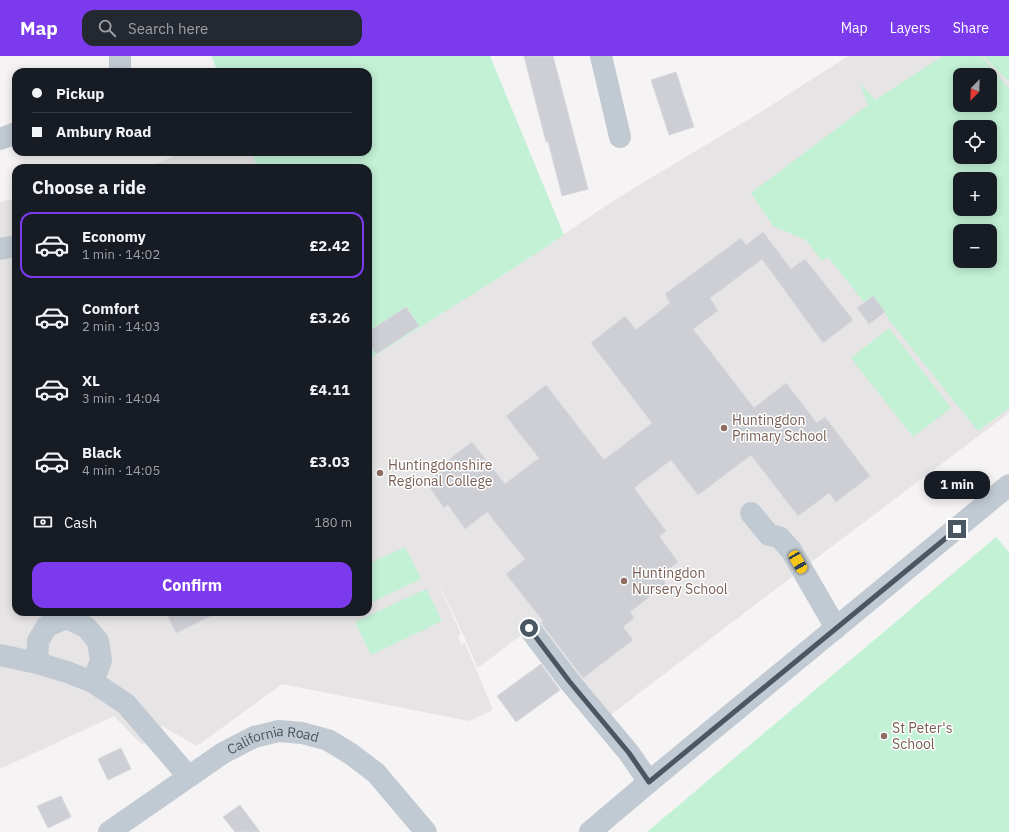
<!DOCTYPE html>
<meta charset="utf-8">
<style>
:root{--surface:#171b24;--page:#242831;--text:#f1f3f6;--muted:#9ea1a6;--line:#363941;--accent:#7c3aed}
body{margin:0;font-family:"IBM Plex Sans",sans-serif;background:var(--page);color:var(--text);height:100vh;display:flex;flex-direction:column;font-size:15px;white-space:nowrap}
*{box-sizing:border-box;margin:0}
p{font-size:13px;color:var(--muted)}
.icon{flex:none;width:22px;height:22px;fill:none;stroke:currentColor;stroke-width:2;stroke-linecap:round;stroke-linejoin:round}
.map{position:relative;flex:1;overflow:hidden}
.details{position:absolute;left:12px;top:108px;width:360px;height:452px;display:flex;flex-direction:column;background:var(--surface);border-radius:12px;box-shadow:0 2px 10px #0003}
.details>*{flex:none}
.guide{position:absolute;left:12px;top:12px;width:360px;height:88px;border-radius:12px;box-shadow:0 2px 10px #0003;display:grid;align-content:center;height:88px;padding:0 20px;background:var(--surface)}
.needle{width:26px;rotate:203deg}
.tools{position:absolute;left:953px;top:12px;display:grid;gap:8px}
.tools a{display:grid;place-items:center;width:44px;height:44px;border-radius:8px;background:var(--surface);box-shadow:0 2px 10px #0003;font-size:20px}
.end{position:absolute;width:18px;height:18px;margin:-9px;border:5px solid #4a5661;background:#fff;box-shadow:0 0 0 2px #fff}
.from{border-radius:50%}
.bubble{position:absolute;height:28px;border-radius:12px;background:var(--surface);box-shadow:0 2px 10px #0003;font-size:13px;font-weight:700;line-height:28px;text-align:center}
.car{position:absolute;width:12px;height:24px;margin:-12px -6px;border-radius:5px;box-shadow:0 0 3px 1px #0007;background:linear-gradient(#f5c518 24%,#345 0 40%,#f5c518 0 76%,#345 0 86%,#f5c518 0)}
.guide b{display:flex;align-items:center;gap:14px;height:38px;font-size:15px}
.guide b+b{border-top:1px solid var(--line)}
.guide i{width:10px;height:10px;background:var(--text)}
ul{padding:0;list-style:none}
li{display:flex;align-items:center;gap:12px;height:66px;margin:0 8px 6px;padding:0 12px;border:2px solid transparent;border-radius:12px}
li div{flex:1}
li b{display:block;font-size:15px}
li em{font-style:normal;font-weight:700}
li.selected{border-color:var(--accent)}
li>.icon{width:36px;height:36px;stroke-width:1.5}
h2{padding:0 20px;font-size:18px;line-height:48px}
.pay{display:flex;align-items:center;gap:10px;height:44px;padding:0 20px;font-size:15px}
.pay p{margin-inline-start:auto}
.cta{display:flex;gap:8px;margin-top:auto;padding:8px 20px}
.cta a{flex:1;height:46px;border-radius:12px;background:var(--accent);color:#fff;font-size:16px;font-weight:700;line-height:46px;text-align:center}
header{display:flex;align-items:center;gap:24px;box-sizing:border-box;height:56px;padding:0 20px;background:var(--accent);color:#fff}
header strong{font-size:19px}
nav{display:flex;gap:22px;margin-inline-start:auto;font-size:14px}
.search{width:280px;height:36px;background:var(--page);display:flex;align-items:center;gap:10px;box-sizing:border-box;padding:0 14px;border-radius:12px;color:var(--muted);font-size:15px}
.map>svg:first-child{display:block}
</style>
<header>
<strong>Map</strong>
<div class="search"><svg class="icon" aria-label="search" viewBox="0 0 24 24"><circle cx="10" cy="10" r="6"/><path d="M15 15l6 6"/></svg>Search here</div>
<nav><a>Map</a><a>Layers</a><a>Share</a></nav>
</header>
<div class="map">
<svg width="1009" height="776" viewBox="0 0 1009 776">
<rect width="100%" height="100%" fill="#f5f3f3"/>
<path fill="#e6e4e5" fill-rule="evenodd" d="M848,0H983L1009,26V357L810,507L600,667L525,576L482,609L477,611L466,585L429,507L461,578L458,580L461,588L465,587L493,654L469,665L282,628L197,690L162,670L142,689L114,660L0,713V146L11,143L16,149V556H368V304L511,214L616,143L764,54ZM960,19H990V49H960ZM960,71H990V101H960ZM960,123H990V153H960ZM960,175H990V205H960Z
M183,96H251L258,112H147Z"/>
<path fill="#c3f1d5" fill-rule="evenodd" d="M211,0H490L564,179L511,214L368,304V112H258L251,96H368V16H218Z
M943,0H981L1009,32V352L978,375L889,264L885,256L873,241L864,246L828,201L822,205L806,184L773,170L751,137L868,49L860,27L875,44ZM960,19H990V49H960ZM960,71H990V101H960ZM960,123H990V153H960ZM960,175H990V205H960Z
M983,0H1009V26Z
M889,272L951,352L913,381L851,302Z
M996,481L1009,496V776H647Z
M405,491L421,523L368,548V508Z
M426,533L442,565L371,599L355,566Z"/>
<path fill="#cdcfd5" stroke="#d7d9de" d="M524,0H553L588,133L562,140L548,85L546,86Z
M676,16L694,71L669,79L651,24Z
M763,176L791,213L805,203L853,264L823,287L762,203L710,242L718,255L693,273L754,352L786,327L817,367L825,361L870,420L836,446L829,437L798,460L751,399L698,439L671,404L634,432L666,475L659,480L678,506L660,520L666,528L630,556L634,562L623,571L633,584L583,622L541,567L543,565L506,518L525,503L487,456L465,473L448,449L444,452L427,427L450,408L447,405L472,386L505,428L539,402L506,360L546,329L604,404L652,367L591,287L625,260L636,274L670,247L665,238L741,182L746,189Z
M873,240L885,256L869,268L857,252Z
M406,251L419,270L376,298L368,286V276Z
M166,556H219L176,577Z
M541,608L560,634L516,666L497,640Z
M121,692L131,713L108,724L98,703Z
M61,740L71,761L48,772L37,750Z
M240,749L260,776H235L223,761Z"/>
<g fill="none" stroke-linecap="round" stroke-linejoin="round">
<g stroke="#c1cad2" stroke-width="22">
<path d="M120,0V16"/>
<path d="M601,0L620,81"/>
<path d="M0,83L16,77"/>
<path d="M0,193L16,190"/>
<path d="M751,457L769,479L779,481L791,494L836,572"/>
<path d="M529,572L569,625L629,697L649,726"/>
<path d="M0,599L37,607L67,616L93,626L126,648L188,720"/>
<path d="M37,607L38,585L47,570L66,562L86,571L98,585L101,604L93,626"/>
<path id="s1" d="M109,776L223,697L254,681L279,675L302,677L328,684L351,698L376,717L426,776"/>
<path d="M590,776L649,726L1009,429"/>
</g>
</g>
<g fill="none" stroke-linecap="round" stroke-linejoin="round">
<path stroke="#4a5661" stroke-width="5" d="M529,572L569,625L629,697L649,726L957,473"/>
</g>
<g fill="#8d6e63" stroke="#fff" stroke-width="1.5">
<circle cx="724" cy="372" r="4"/>
<circle cx="380" cy="417" r="4"/>
<circle cx="624" cy="525" r="4"/>
<circle cx="884" cy="680" r="4"/>
</g>
<g text-anchor="middle" dominant-baseline="central" stroke-width="3" stroke-linejoin="round" paint-order="stroke">
<g font-size="14" fill="#785e54" stroke="#fff" text-anchor="start">
<text x="732" y="364">Huntingdon<tspan x="732" dy="16">Primary School</tspan></text>
<text x="388" y="409">Huntingdonshire<tspan x="388" dy="16">Regional College</tspan></text>
<text x="632" y="517">Huntingdon<tspan x="632" dy="16">Nursery School</tspan></text>
<text x="892" y="672">St Peter's<tspan x="892" dy="16">School</tspan></text>
</g>
<g font-size="14" fill="#4a5661" stroke="#fff">
<text stroke="none"><textPath href="#s1" startOffset="192">California Road</textPath></text>
</g>
</g>
</svg>
<div class="tools">
<a><svg class="needle" viewBox="-14 -14 28 28"><path d="M0-13l5 13h-10z" fill="#e53935"/><path d="M0 13l5-13h-10z" fill="#9ea1a6"/></svg></a>
<a><svg class="icon" aria-label="locate" viewBox="0 0 24 24"><circle cx="12" cy="12" r="6"/><path d="M12 2v4M12 18v4M2 12h4M18 12h4"/></svg></a>
<a>+</a>
<a>−</a>
</div>
<i class="end from" style="left:529px;top:572px"></i>
<i class="end" style="left:957px;top:473px"></i>
<div class="bubble" style="left:924px;top:415px;width:66px">1 min</div>
<i class="car" style="left:798px;top:506px;rotate:150deg"></i>
<div class="guide">
<b><i class="from"></i>Pickup</b>
<b><i></i>Ambury Road</b>
</div>
<section class="details">
<h2>Choose a ride</h2>
<ul>
<li class="selected"><svg class="icon" aria-label="car" viewBox="0 0 24 24"><path d="M5 17H2v-5l4-1 3-4h7l3 4 3 1v5h-3M9 17h6M6 11h13"/><circle cx="7" cy="17" r="2"/><circle cx="17" cy="17" r="2"/></svg><div><b>Economy</b><p>1 min · 14:02</p></div><em>£2.42</em></li>
<li><svg class="icon" aria-label="car" viewBox="0 0 24 24"><path d="M5 17H2v-5l4-1 3-4h7l3 4 3 1v5h-3M9 17h6M6 11h13"/><circle cx="7" cy="17" r="2"/><circle cx="17" cy="17" r="2"/></svg><div><b>Comfort</b><p>2 min · 14:03</p></div><em>£3.26</em></li>
<li><svg class="icon" aria-label="car" viewBox="0 0 24 24"><path d="M5 17H2v-5l4-1 3-4h7l3 4 3 1v5h-3M9 17h6M6 11h13"/><circle cx="7" cy="17" r="2"/><circle cx="17" cy="17" r="2"/></svg><div><b>XL</b><p>3 min · 14:04</p></div><em>£4.11</em></li>
<li><svg class="icon" aria-label="car" viewBox="0 0 24 24"><path d="M5 17H2v-5l4-1 3-4h7l3 4 3 1v5h-3M9 17h6M6 11h13"/><circle cx="7" cy="17" r="2"/><circle cx="17" cy="17" r="2"/></svg><div><b>Black</b><p>4 min · 14:05</p></div><em>£3.03</em></li>
</ul>
<div class="pay"><svg class="icon" aria-label="cash" viewBox="0 0 24 24"><path d="M3 7h18v10H3z"/><circle cx="12" cy="12" r="2"/></svg>Cash<p>180 m</p></div>
<div class="cta"><a>Confirm</a></div>
</section>
</div>
